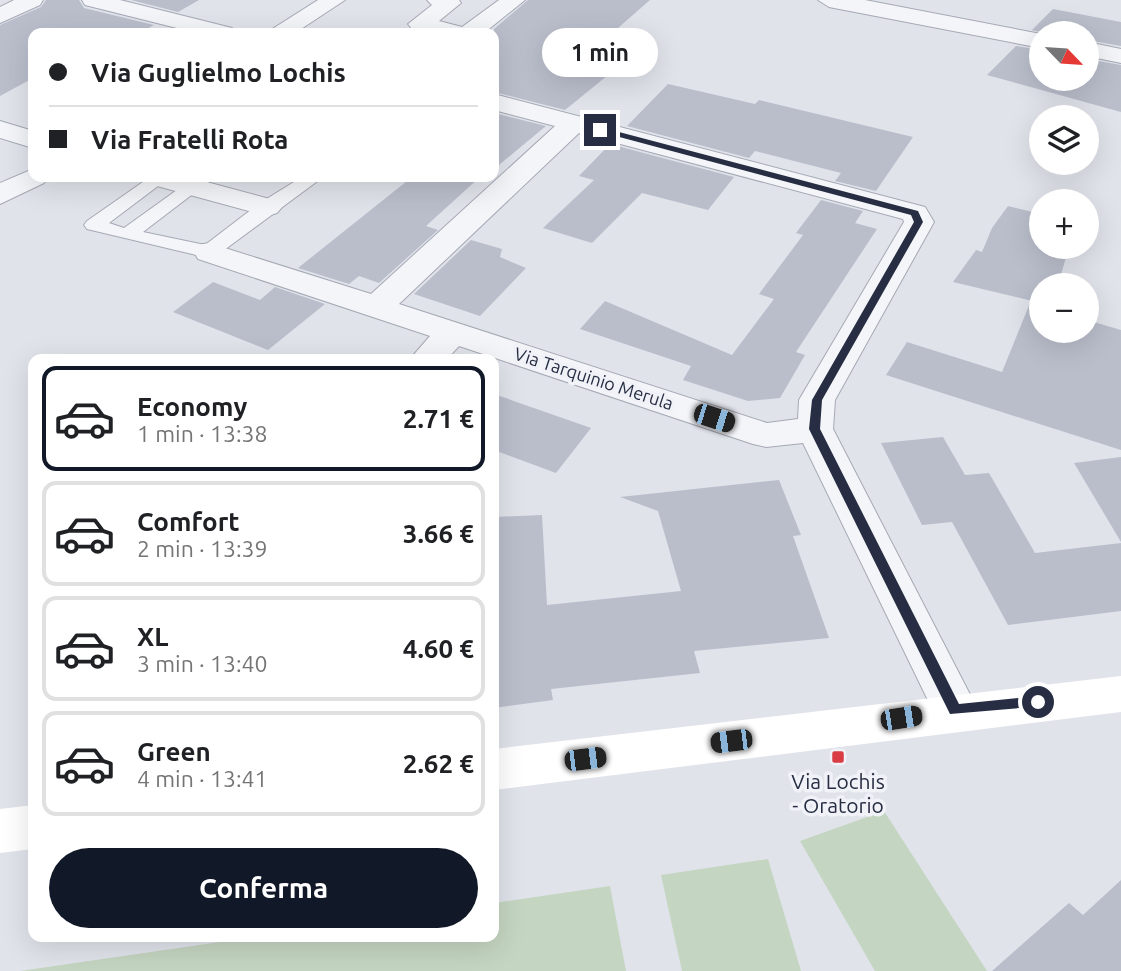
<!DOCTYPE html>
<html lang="it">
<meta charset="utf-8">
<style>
:root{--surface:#fff;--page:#f2f2f2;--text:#202124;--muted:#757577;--line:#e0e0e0;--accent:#111827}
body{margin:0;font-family:Ubuntu,sans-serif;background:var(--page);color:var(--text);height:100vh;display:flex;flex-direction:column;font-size:26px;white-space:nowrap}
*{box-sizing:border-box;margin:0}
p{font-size:23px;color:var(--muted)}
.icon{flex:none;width:38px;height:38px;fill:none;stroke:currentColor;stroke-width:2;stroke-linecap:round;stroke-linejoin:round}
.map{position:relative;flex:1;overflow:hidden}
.drawer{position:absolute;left:28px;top:354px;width:471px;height:588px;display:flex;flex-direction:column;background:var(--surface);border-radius:14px;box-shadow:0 7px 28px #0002}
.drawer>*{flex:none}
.top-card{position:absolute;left:28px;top:28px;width:471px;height:154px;border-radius:14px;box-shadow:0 7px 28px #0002;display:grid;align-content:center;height:154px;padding:0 21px;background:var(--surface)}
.needle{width:46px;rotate:115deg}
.tools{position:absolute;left:1029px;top:21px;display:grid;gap:14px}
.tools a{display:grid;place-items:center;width:70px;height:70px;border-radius:50%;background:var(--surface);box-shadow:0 7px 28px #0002;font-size:35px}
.end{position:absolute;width:32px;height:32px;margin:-16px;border:9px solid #272e43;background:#fff;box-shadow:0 0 0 4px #fff}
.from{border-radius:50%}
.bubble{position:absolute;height:49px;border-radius:24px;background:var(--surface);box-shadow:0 7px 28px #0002;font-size:23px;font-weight:700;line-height:49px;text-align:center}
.car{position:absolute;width:21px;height:42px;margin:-21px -10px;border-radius:9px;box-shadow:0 0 5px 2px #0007;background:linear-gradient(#222 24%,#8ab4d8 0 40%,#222 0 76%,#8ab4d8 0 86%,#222 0)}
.top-card b{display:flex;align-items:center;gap:24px;height:66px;font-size:26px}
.top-card b+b{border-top:2px solid var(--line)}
.top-card i{width:18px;height:18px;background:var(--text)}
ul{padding:12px 0 0;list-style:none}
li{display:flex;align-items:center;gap:21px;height:105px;margin:0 14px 10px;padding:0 7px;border:4px solid var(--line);border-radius:14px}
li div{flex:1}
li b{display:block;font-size:26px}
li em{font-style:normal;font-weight:700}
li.on{border-color:var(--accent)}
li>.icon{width:63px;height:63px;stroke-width:1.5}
.button{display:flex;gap:14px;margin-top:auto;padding:14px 21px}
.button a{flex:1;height:80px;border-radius:42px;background:var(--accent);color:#fff;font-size:28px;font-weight:700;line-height:80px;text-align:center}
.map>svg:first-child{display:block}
</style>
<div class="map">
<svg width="1121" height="971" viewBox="0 0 1121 971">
<rect width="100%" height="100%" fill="#e0e3ea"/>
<path fill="#c4d5c1" d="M884,811L987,971H875L800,841Z
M768,859L801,971H682L661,875Z
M610,886L626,971H20L262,936H494V903Z"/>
<path fill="#babecb" d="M46,0H79L84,8L154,25L139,33H89L69,28L59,33H33V78L0,96V25L41,7Z
M131,0H199L178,12Z
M528,0H650L578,63L613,71L565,110L494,92V29Z
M1053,9L1121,22V46L1087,40V33H1043L1032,30Z
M1016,46L1041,50V79H1087V59L1121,65V112L987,75Z
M668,84L755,104L759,100L913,137L876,191L835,181L841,173L755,151L749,158L627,126Z
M494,113L546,126L494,169Z
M610,144L734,177L708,210L642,193L592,243L543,228L594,180L579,176Z
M412,177H480L426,226L438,230L379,283L359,276L349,284L298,268Z
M821,200L863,211L855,223L877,229L796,352L805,355L780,398L748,401L683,380L691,366L580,329L605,301L732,355L774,299L759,294L803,235L796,233Z
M1008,206L1041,214V247H1069L1058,285H1041V303L953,282L976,250L982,252L992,228Z
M471,240L502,249L500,257L526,268L480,316L414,294Z
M213,282L260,300L275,287L325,304L268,350L173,312Z
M1030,303L1041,306V331H1087V320L1121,330V450L886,375L907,342L1002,372Z
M494,394L591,428L556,473L494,450Z
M943,437L965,475L989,473L1035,553L1121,543V611L1008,625L952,522L922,525L881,443Z
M1121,457V542L1074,463Z
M779,480L801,535L793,536L829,638L694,651L700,673L551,689L553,700L494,708V517L542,515L547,605L681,591L658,511L620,497Z
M1121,880V971H992L1069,903L1083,915Z"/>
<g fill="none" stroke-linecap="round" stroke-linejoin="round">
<defs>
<path id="lane" d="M150,177H170L109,223L124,228L195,177H215L143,232L205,245L260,203L302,177H323L216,256L209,258L87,229L84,225L87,221Z"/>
<path id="street" d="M14,0H43L40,5L0,23V7Z
M82,0H120L232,28L236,33H197L85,5Z
M318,0H345L295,33H266Z
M427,0H459L461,3L439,21L462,27L499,0H525L484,33H429L412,29L408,24L432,5Z
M818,0H865L1041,34V48L829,7Z
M1087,42L1121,49V63L1087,56Z
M494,94L925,207L934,222L835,400L833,429L978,710L971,723L955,729L939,723L803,443L766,447L753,444L459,346L447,359H410L430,336L198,259L194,252L198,245L209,243L371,294L555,126L494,110ZM579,133L903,219L904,222L799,400L798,419L767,423L399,304Z
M0,121L33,131V148L0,138Z
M33,169V177H48L44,183L0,204V183Z
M142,177H188L277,201L282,207L277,213L267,216L146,183Z"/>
</defs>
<use href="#lane" stroke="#a5a9b5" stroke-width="2"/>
<use href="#street" stroke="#a5a9b5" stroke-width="2"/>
<use href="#lane" fill="#f4f5f8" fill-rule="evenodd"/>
<use href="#street" fill="#f4f5f8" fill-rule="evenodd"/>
<path fill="#fff" fill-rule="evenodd" d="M1121,676V712L494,790V749Z
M33,805V849L0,853V809Z"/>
</g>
<path fill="#272e43" d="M600,127L918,211L923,222L822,400L820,429L959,704L1038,696L1043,698V706L950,714L809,429L812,400L914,222L911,215L597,131Z"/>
<rect fill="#d93c42" stroke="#f0f2f8" stroke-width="2.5" x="831" y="750" width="14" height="14" rx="3.5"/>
<g text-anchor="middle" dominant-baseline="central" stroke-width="7" stroke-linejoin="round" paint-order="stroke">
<g font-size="18" fill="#272e43" stroke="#f0f2f8">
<text transform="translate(594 378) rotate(18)">Via Tarquinio Merula</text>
</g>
<g font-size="21" fill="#272e43" stroke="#f0f2f8">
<text x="838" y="781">Via Lochis<tspan x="838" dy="24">- Oratorio</tspan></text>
</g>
</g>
</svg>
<div class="tools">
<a><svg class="needle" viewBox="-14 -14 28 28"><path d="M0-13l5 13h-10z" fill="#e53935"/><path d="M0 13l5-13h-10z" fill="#757577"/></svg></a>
<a><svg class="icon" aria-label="layers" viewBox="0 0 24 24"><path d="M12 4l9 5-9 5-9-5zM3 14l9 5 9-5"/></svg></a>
<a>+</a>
<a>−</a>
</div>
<i class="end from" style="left:1038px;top:702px"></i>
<i class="end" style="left:600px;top:130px"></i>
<div class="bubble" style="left:542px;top:28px;width:116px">1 min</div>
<i class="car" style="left:714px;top:418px;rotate:108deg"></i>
<i class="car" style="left:901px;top:718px;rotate:81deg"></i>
<i class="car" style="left:731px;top:741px;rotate:263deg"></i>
<i class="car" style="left:585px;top:759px;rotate:83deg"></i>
<div class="top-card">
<b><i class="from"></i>Via Guglielmo Lochis</b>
<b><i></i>Via Fratelli Rota</b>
</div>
<section class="drawer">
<ul>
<li class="on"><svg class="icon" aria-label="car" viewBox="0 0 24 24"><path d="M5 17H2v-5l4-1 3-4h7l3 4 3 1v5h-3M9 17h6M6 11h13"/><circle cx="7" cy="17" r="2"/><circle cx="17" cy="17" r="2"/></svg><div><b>Economy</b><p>1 min · 13:38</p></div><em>2.71 €</em></li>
<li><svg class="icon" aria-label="car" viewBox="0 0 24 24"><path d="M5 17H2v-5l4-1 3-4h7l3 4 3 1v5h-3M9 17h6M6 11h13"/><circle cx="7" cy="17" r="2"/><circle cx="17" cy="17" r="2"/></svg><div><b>Comfort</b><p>2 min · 13:39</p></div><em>3.66 €</em></li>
<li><svg class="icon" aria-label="car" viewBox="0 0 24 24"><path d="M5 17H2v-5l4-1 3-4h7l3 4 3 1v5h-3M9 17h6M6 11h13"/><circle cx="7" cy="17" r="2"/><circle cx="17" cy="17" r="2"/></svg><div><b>XL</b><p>3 min · 13:40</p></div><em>4.60 €</em></li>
<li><svg class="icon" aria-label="car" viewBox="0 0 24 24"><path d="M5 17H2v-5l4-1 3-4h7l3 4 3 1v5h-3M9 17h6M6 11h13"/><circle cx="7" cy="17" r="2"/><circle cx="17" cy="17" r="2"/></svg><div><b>Green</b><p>4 min · 13:41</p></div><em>2.62 €</em></li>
</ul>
<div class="button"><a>Conferma</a></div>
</section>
</div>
